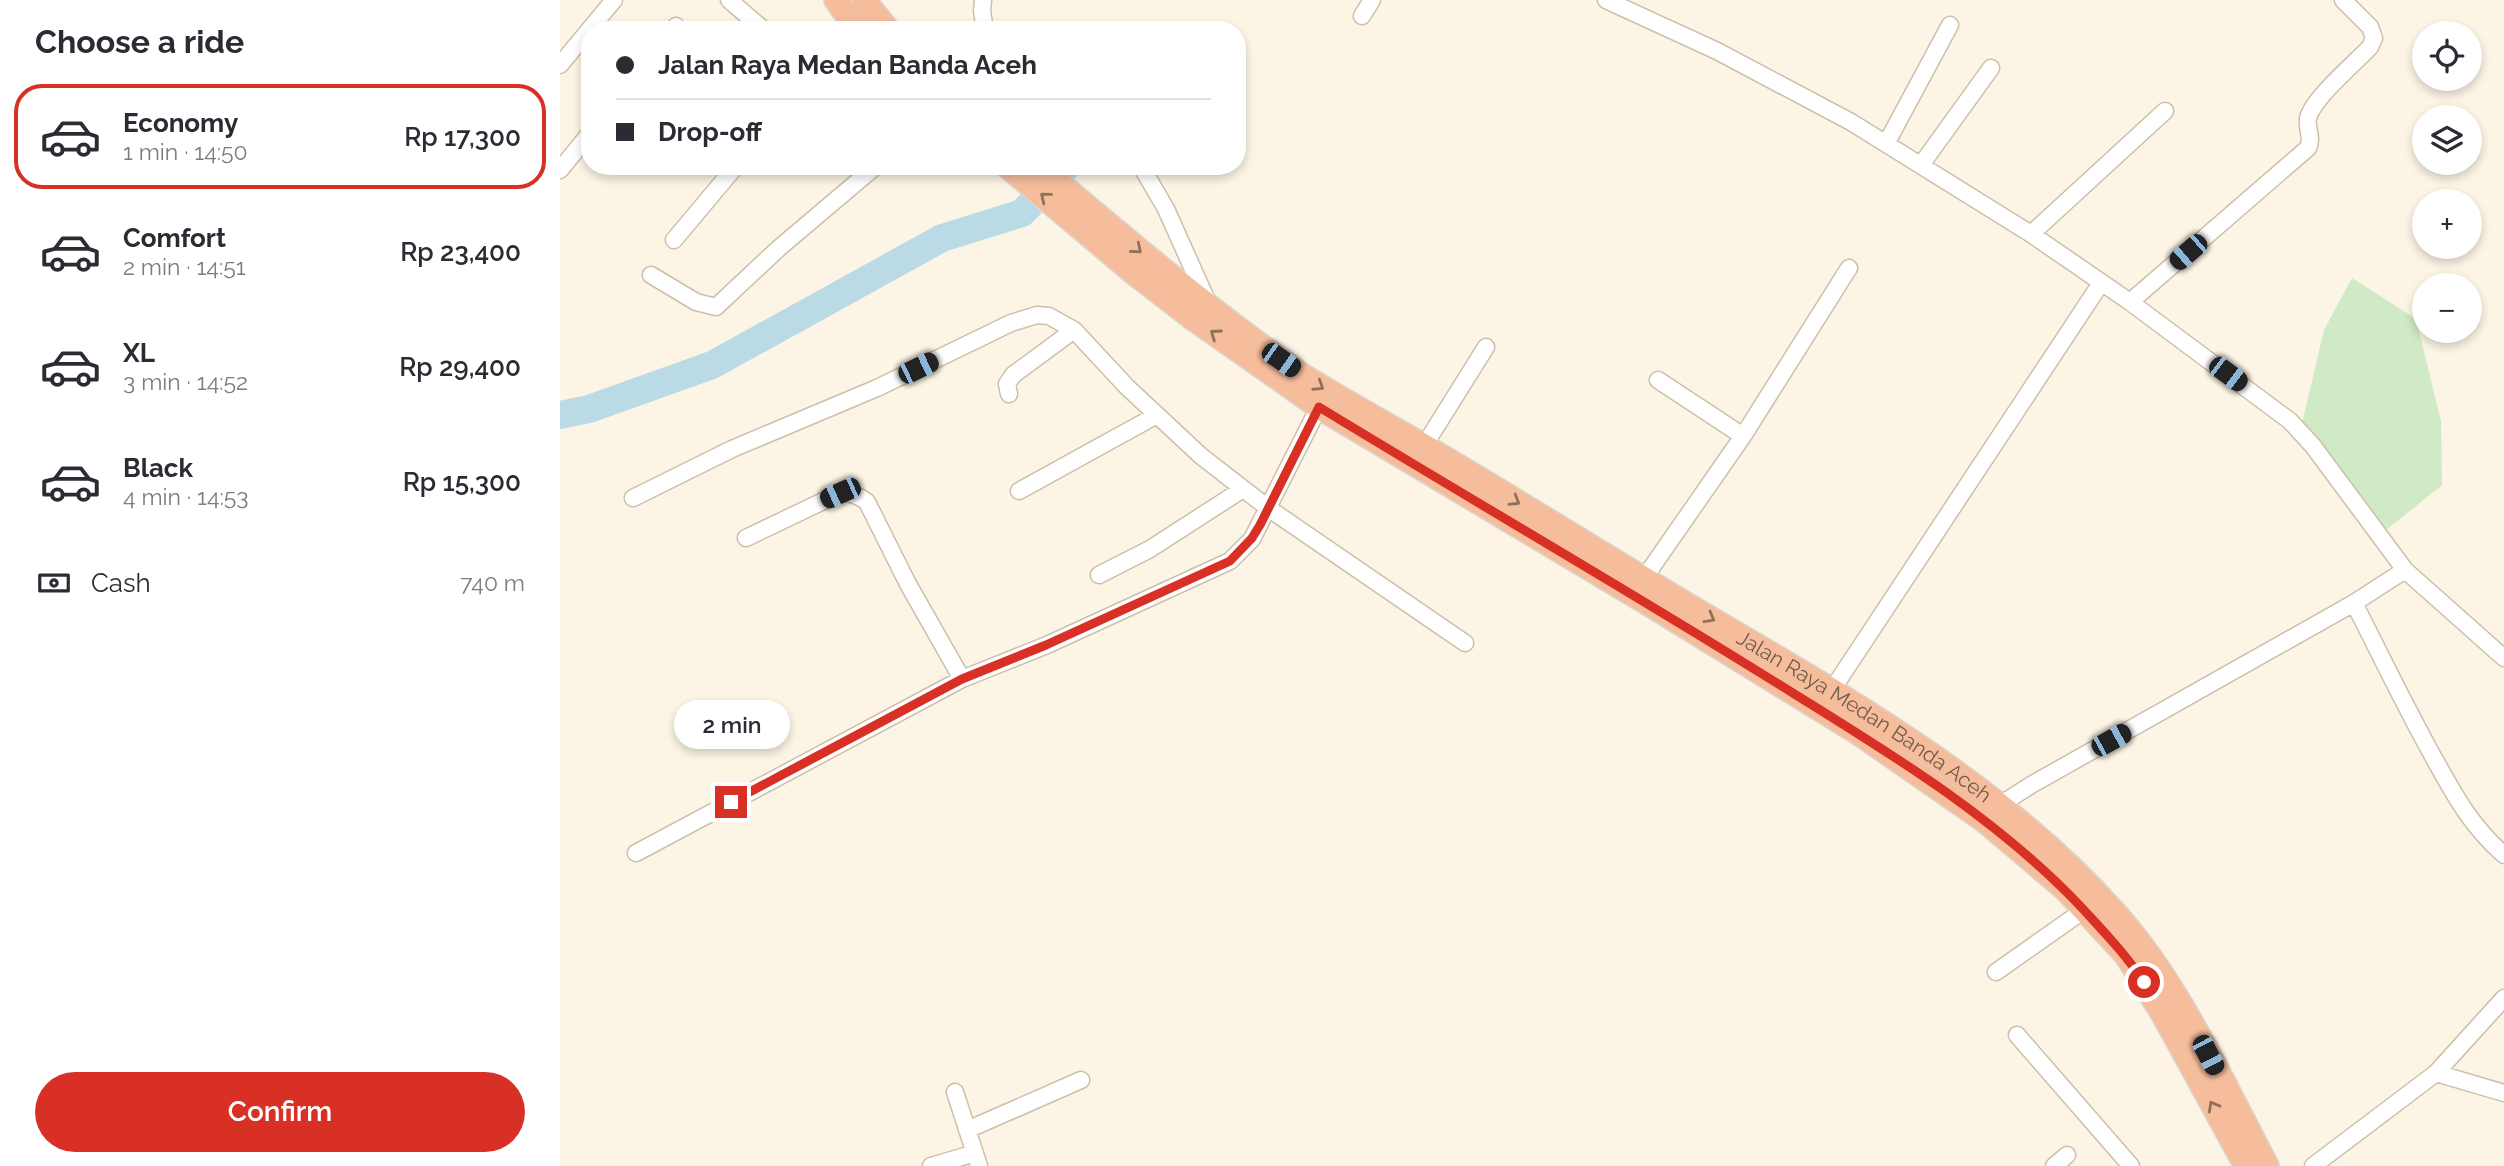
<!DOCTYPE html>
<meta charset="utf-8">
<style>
:root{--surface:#fff;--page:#f2f2f3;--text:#2b2b33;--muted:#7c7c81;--line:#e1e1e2;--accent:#d93025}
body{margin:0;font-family:Raleway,sans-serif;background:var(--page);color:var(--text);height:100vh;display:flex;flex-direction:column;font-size:26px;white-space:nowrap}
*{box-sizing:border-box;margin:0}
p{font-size:23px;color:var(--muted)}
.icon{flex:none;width:38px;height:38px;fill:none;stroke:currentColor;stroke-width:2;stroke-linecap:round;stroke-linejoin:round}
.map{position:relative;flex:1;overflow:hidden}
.details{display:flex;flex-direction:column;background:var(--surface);width:560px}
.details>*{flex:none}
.hud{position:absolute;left:21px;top:21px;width:665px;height:154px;border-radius:28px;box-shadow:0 4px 10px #0003;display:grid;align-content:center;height:154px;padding:0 35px;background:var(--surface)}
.tools{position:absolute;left:1852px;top:21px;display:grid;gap:14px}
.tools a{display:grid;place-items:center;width:70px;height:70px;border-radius:50%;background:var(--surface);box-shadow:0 4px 10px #0003;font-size:35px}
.end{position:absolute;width:32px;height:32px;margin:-16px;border:9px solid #d93025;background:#fff;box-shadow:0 0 0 4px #fff}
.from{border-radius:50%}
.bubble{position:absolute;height:49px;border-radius:24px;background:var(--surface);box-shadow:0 4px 10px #0003;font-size:23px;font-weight:600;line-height:49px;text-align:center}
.car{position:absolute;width:21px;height:42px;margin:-21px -10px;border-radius:9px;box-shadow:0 0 5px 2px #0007;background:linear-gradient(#222 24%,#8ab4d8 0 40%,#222 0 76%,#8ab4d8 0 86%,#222 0)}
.hud b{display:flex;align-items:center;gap:24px;height:66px;font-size:26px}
.hud b+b{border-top:2px solid var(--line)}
.hud i{width:18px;height:18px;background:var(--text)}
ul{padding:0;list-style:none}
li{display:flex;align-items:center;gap:21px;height:105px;margin:0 14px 10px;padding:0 21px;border:4px solid transparent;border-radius:28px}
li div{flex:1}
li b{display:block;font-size:26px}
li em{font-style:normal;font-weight:600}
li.selected{border-color:var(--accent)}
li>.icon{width:63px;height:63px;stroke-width:1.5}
h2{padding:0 35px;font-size:32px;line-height:84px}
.pay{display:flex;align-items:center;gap:18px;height:77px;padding:0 35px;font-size:26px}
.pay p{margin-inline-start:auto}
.cta{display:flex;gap:14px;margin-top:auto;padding:14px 35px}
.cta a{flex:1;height:80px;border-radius:42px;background:var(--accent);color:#fff;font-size:28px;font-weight:600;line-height:80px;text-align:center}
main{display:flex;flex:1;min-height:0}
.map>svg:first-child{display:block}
</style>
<main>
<section class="details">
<h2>Choose a ride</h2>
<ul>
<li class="selected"><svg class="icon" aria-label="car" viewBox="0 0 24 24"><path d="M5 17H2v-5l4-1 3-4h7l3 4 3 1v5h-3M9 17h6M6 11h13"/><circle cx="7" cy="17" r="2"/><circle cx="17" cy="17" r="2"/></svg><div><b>Economy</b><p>1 min · 14:50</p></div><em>Rp 17,300</em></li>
<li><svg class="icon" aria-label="car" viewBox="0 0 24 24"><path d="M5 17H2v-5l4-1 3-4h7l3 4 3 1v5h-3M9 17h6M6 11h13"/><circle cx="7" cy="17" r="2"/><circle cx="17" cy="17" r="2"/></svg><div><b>Comfort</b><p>2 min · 14:51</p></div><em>Rp 23,400</em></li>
<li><svg class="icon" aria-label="car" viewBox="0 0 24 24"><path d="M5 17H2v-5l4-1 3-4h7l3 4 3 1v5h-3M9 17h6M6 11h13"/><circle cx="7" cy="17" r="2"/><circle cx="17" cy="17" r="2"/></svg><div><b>XL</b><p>3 min · 14:52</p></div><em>Rp 29,400</em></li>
<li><svg class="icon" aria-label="car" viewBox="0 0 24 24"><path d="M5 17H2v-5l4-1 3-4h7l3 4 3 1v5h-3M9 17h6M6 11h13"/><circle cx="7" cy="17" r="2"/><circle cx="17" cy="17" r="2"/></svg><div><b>Black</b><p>4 min · 14:53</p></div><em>Rp 15,300</em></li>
</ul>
<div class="pay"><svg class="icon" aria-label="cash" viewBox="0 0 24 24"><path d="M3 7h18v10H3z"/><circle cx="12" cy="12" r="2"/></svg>Cash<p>740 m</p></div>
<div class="cta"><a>Confirm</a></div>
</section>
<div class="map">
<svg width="1944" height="1166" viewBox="0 0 1944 1166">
<rect width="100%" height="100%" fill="#fcf5e5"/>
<path fill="#cfeac4" d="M1792,278L1856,319L1881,421L1882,485L1826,530L1742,423L1764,330Z"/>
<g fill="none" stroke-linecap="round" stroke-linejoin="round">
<path stroke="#badbe6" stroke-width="28" d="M0,415L29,409L152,365L382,238L462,213L507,166"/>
<defs>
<path id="minor" d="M169,0L204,30
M423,0L422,11L425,30
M1046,0L1157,51L1291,122L1471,234L1570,302L1730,421L1753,446L1845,570L1944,658
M802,16L812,0
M113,30L116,26
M0,65L54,0
M1326,144L1390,25
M1361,165L1431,68
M581,166L606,209L649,305
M0,170L30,133
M1471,234L1605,111
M114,240L176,166
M91,275L136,302L156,307L219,248L316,166
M1570,302L1748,148C1754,136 1744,127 1749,115C1757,95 1794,64 1810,47L1814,38L1810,27L1783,0
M1098,380L1183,436
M449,394L447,384L453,375L514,330
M864,446L926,347
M459,491L597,415
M73,498L172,449L317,388L451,323L477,315L489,316L514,330L567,387L641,456L708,508L905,643
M186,538L280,493C291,493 298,495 307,502L348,584L402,679
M539,575L590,549L683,489
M1078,587L1183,436L1289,268
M1794,603C1819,652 1843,702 1870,751C1893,792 1908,823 1944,855
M1272,690L1541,283
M1440,805L1471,785L1794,603L1845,570
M76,853L402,679L487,645L670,561L692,539L759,407
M1436,972L1524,910
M1457,1035L1571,1166
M1876,1073L1944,998
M395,1092L419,1166
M407,1130L521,1080
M371,1166L415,1153
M1494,1166L1507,1155
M1753,1166L1876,1073L1944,1093"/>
<g id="highway">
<path d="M276,0L298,30"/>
<path d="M304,0L328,30"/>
<path d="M447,166L574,273L631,317L759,407L1089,604L1300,734L1425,821L1504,888L1566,955L1604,1016L1686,1166"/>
<path id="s1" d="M479,166C565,239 650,311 742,375C782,400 823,422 864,446C963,504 1061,566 1160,624C1300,706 1447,791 1556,914C1619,984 1663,1083 1707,1166"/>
</g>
</defs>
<use href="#minor" stroke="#cebeac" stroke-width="19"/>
<use href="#highway" stroke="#dbd5d0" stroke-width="26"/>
<use href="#minor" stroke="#fff" stroke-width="16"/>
<use href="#highway" stroke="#f6bd9d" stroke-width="23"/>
</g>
<defs><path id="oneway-chevron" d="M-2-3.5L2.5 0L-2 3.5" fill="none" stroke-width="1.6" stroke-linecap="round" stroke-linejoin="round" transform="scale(1.75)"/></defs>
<g stroke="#8f715b">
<use href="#oneway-chevron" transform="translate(485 197) rotate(-141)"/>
<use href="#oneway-chevron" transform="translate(577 249) rotate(40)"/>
<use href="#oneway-chevron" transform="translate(655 334) rotate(-145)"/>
<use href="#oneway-chevron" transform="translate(759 386) rotate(33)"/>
<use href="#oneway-chevron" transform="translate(955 501) rotate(31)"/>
<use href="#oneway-chevron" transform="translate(1150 618) rotate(30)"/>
<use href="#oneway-chevron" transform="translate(1653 1106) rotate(-119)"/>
</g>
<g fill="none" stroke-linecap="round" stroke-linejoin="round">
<path stroke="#d93025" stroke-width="9" d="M171,802L402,679L486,645L670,561L692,538L700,525L759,407C905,496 1054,582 1199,672C1313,743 1431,811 1523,909C1545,933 1566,955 1584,982"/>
</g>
<g text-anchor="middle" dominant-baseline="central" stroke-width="7" stroke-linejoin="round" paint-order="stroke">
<g font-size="21" fill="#755e4a" stroke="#fff9ec">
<text stroke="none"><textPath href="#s1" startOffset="994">Jalan Raya Medan Banda Aceh</textPath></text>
</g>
</g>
</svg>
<div class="tools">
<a><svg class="icon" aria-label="locate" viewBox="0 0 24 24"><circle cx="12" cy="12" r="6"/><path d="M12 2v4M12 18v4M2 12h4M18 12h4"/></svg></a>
<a><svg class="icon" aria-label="layers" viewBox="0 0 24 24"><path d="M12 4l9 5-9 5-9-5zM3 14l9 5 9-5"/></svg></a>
<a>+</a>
<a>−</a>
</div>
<i class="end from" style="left:1584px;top:982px"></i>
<i class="end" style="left:171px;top:802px"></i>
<div class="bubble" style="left:114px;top:700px;width:116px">2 min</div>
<i class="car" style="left:1628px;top:252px;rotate:229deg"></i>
<i class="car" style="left:721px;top:360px;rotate:125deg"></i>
<i class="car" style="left:358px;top:368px;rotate:64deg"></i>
<i class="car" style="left:1668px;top:374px;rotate:127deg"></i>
<i class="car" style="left:280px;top:493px;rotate:246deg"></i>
<i class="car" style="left:1551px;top:740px;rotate:61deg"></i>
<i class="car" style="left:1648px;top:1055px;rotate:152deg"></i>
<div class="hud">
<b><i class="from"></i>Jalan Raya Medan Banda Aceh</b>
<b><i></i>Drop-off</b>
</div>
</div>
</main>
